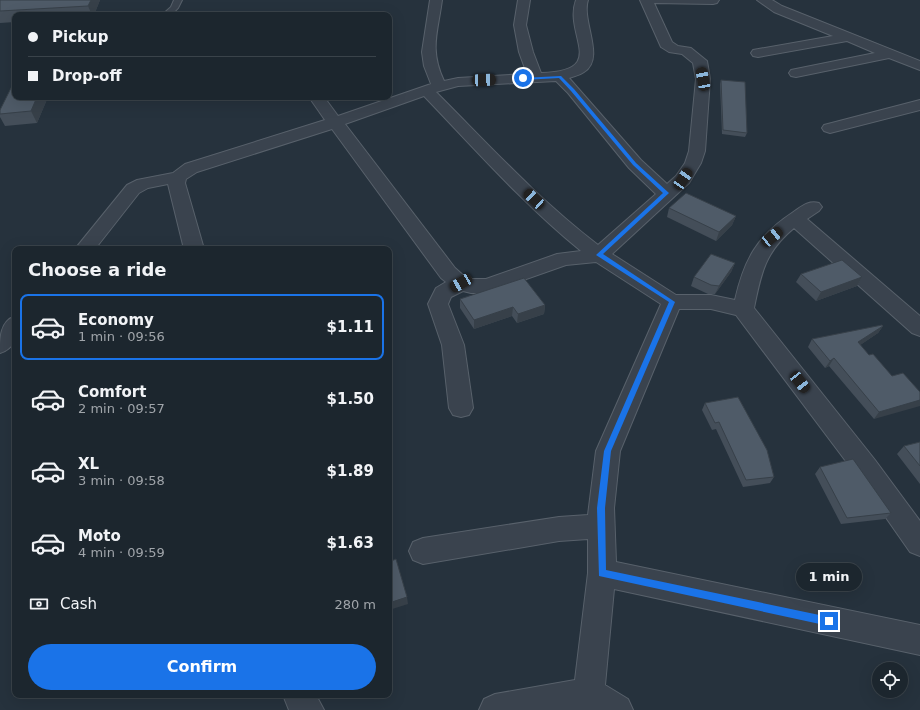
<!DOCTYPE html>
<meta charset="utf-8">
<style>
:root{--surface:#1c262e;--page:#252e36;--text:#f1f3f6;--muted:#a0a5aa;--line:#3a434a;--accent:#1a73e8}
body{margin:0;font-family:"DejaVu Sans",sans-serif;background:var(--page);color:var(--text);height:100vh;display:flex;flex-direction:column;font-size:15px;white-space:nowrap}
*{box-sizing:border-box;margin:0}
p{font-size:13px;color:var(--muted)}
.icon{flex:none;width:22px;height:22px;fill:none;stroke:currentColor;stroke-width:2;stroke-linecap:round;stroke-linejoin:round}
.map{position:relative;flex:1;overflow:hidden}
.side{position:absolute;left:12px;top:246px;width:380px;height:452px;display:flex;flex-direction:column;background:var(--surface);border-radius:8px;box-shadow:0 4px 16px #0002,0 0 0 1px var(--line)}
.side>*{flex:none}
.hud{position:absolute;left:12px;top:12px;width:380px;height:88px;border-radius:8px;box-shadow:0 4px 16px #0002,0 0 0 1px var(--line);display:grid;align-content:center;height:88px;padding:0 16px;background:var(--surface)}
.buttons{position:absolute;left:872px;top:662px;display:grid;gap:8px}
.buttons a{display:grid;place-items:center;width:36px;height:36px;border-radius:50%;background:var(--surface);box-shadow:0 4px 16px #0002,0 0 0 1px var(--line);font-size:20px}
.end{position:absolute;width:18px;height:18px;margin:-9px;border:5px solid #1a73e8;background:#fff;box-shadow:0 0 0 2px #fff}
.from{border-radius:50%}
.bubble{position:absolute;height:28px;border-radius:14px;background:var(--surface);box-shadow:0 4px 16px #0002,0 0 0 1px var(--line);font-size:13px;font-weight:700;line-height:28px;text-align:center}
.car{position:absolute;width:12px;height:24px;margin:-12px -6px;border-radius:5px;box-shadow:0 0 3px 1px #0007;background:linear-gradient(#222 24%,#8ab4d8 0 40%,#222 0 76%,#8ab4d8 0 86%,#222 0)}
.hud b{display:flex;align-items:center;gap:14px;height:38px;font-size:15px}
.hud b+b{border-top:1px solid var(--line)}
.hud i{width:10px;height:10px;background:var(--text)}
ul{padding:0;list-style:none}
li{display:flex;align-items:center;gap:12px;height:66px;margin:0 8px 6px;padding:0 8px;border:2px solid transparent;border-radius:8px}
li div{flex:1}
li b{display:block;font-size:15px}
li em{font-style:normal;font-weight:700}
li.active{border-color:var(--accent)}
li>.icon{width:36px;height:36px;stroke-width:1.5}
h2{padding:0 16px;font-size:18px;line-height:48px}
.pay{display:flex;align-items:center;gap:10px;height:44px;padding:0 16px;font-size:15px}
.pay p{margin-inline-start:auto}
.button{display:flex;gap:8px;margin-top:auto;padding:8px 16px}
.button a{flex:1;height:46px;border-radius:24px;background:var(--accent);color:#fff;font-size:16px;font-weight:700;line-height:46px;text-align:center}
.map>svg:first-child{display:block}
</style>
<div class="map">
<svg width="920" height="710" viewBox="0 0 920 710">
<rect width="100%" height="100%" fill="#26323d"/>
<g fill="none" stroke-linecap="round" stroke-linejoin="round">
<defs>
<path id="lane" d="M174,0H182L178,8L171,15H162L171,7Z"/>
<path id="street" d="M430,0H442C438,32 429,49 444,81L458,78L527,74L519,52L514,25L518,0H530L526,25L533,52L541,73C610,71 563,35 576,0H588C581,21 606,58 584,72C580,75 574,76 569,78L641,160L667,184L676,176L685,163L689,151L696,79L693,63L682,54L669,52L661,47L640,0H719L717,3L713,4L654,3L672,42L678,46L691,48L707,61L710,79L705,151L701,163L689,183L612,254L676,295H711L735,300C744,260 757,236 792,213C801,207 808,200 819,203L822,207L819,211L807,219L920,316V336L912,333L794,228C765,252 761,273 754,308L875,460L920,521V556L910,552L857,476L736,315L711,309H679L620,451L614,508L616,562L920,625V655L614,589L605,685L628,699L633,710H479L484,699L495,694L575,680L588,573V539L559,541L423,564L413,560L409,551L413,542L423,538L559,517L588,515L596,451L661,304L596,262L566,265L487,293H471L463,291L451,297L448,304L464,345L473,408L469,415L461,417L453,415L449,408L442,345L428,304L436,288L446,282L441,278L332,129L197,172L186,179L185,183L204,249H184L168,184L148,188L139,193L95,249H75L127,185L137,180L173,173L185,164L325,120L309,97H324L338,116L431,84L424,66L422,52ZM556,81L568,93L629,168L656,194L598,245C539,200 489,145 436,92L458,86ZM424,96C475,149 524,205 581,251L557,254L486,279H472L464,276L455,268L345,124Z
M757,0H772L782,6L920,61V70L889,58L796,77L791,76L789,73L791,70L875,53L847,41L758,57L753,56L751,53L753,50L833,36L774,12Z
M920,100V110L830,133L824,131L822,128L824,125Z
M15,316C15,332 19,347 0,353C0,337 0,322 15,316Z
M283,695H316L324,710H289Z"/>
</defs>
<use href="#lane" stroke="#58616b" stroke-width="2"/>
<use href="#street" stroke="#58616b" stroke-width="2"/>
<use href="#lane" fill="#3a434e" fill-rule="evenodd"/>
<use href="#street" fill="#3a434e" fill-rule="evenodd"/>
</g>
<path fill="#444e59" d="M0,0H100L94,15H15V22L0,23Z
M721,80L747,133L745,137L722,134L720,84Z
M48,97L37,123L5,126L0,117V110Z
M669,208L736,216L732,225L716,241L667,217Z
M735,263L731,272L715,294H708L691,286L694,277Z
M801,274L862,277L857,286L816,301L796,282Z
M460,299L545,305L544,314L517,323L512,316L474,329L460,308Z
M883,326L878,333L860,345L869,355L892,376L920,392L874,419L829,366L825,368L808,347L812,339Z
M705,403L774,477L770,483L743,487L716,429L712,430L702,410Z
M920,442V484L897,454L904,446Z
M820,467L891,513L885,519L841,524L815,474Z"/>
<path fill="#374049" d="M91,0H100L94,15H92L88,6Z
M37,97H48L37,123L31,111Z
M736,216L732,225L716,241L719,232Z
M735,263L731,272L715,294L719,286Z
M862,277L857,286L816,301L821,292Z
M545,305L544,314L517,323L518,314Z
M513,307L512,316L474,329V320Z
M883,326L878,333L853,350L858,342Z
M834,358L829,366L825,368L830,361Z
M920,400V406L874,419L879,412Z
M407,597L408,604L389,610V603Z"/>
<path fill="#4f5b68" stroke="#374049" d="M0,0H91L88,6L0,11Z
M15,80V97H37L31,111L0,114V110Z
M721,80L745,82L747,133L723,130Z
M686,193L736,216L719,232L669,208Z
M711,254L735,263L719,286L711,285L694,277Z
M842,260L862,277L821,292L801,274Z
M524,278L545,305L518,314L513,307L474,320L460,299Z
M882,325L883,326L858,342L869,355L873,354L892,376L903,373L920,392V400L879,412L834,358L830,361L812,339Z
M738,397L767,450L774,477L746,480L719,422L715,423L705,403Z
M920,442V466L904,446Z
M853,459L891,513L847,518L820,467Z
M396,559L407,597L389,603V562Z"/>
<path fill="#1a73e8" d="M561,76L574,89L636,163L669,193L603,254L675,302L611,451L605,508L606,570L829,617L832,618L834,621L832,624L829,626L599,576L597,508L604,451L669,302L596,255L663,193L633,165L571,91L559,78L523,80L521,78Z"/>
</svg>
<div class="buttons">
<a><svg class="icon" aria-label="locate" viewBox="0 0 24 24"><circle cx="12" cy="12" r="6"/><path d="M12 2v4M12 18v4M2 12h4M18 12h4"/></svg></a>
</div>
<i class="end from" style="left:523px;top:78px"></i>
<i class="end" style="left:829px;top:621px"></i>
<div class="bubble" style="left:796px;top:563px;width:66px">1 min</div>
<i class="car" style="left:703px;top:79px;rotate:349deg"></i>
<i class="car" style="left:484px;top:80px;rotate:88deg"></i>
<i class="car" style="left:683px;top:179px;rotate:34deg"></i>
<i class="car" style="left:534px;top:199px;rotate:313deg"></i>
<i class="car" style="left:772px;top:237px;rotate:51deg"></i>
<i class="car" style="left:461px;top:283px;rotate:240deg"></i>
<i class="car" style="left:800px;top:382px;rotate:142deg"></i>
<div class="hud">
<b><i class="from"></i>Pickup</b>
<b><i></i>Drop-off</b>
</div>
<section class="side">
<h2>Choose a ride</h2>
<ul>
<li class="active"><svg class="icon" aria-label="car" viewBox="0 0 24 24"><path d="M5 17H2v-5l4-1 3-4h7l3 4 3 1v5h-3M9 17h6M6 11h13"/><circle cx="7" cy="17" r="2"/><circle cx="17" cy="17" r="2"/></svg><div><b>Economy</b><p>1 min · 09:56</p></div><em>$1.11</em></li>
<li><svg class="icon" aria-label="car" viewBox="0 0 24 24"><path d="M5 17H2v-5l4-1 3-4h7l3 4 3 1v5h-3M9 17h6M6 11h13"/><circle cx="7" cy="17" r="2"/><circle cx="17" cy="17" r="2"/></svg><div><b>Comfort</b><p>2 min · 09:57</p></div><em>$1.50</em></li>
<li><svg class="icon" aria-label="car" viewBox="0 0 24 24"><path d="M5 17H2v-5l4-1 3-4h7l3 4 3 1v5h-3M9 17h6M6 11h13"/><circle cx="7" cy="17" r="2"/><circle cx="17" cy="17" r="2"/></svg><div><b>XL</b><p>3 min · 09:58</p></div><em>$1.89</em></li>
<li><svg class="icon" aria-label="car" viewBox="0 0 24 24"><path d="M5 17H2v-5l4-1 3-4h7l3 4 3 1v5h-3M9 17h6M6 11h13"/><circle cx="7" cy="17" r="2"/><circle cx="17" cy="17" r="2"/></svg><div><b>Moto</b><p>4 min · 09:59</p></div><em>$1.63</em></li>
</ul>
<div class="pay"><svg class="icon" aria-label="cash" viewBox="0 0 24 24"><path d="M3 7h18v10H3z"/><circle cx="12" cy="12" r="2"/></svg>Cash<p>280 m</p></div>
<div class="button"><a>Confirm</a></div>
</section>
</div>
